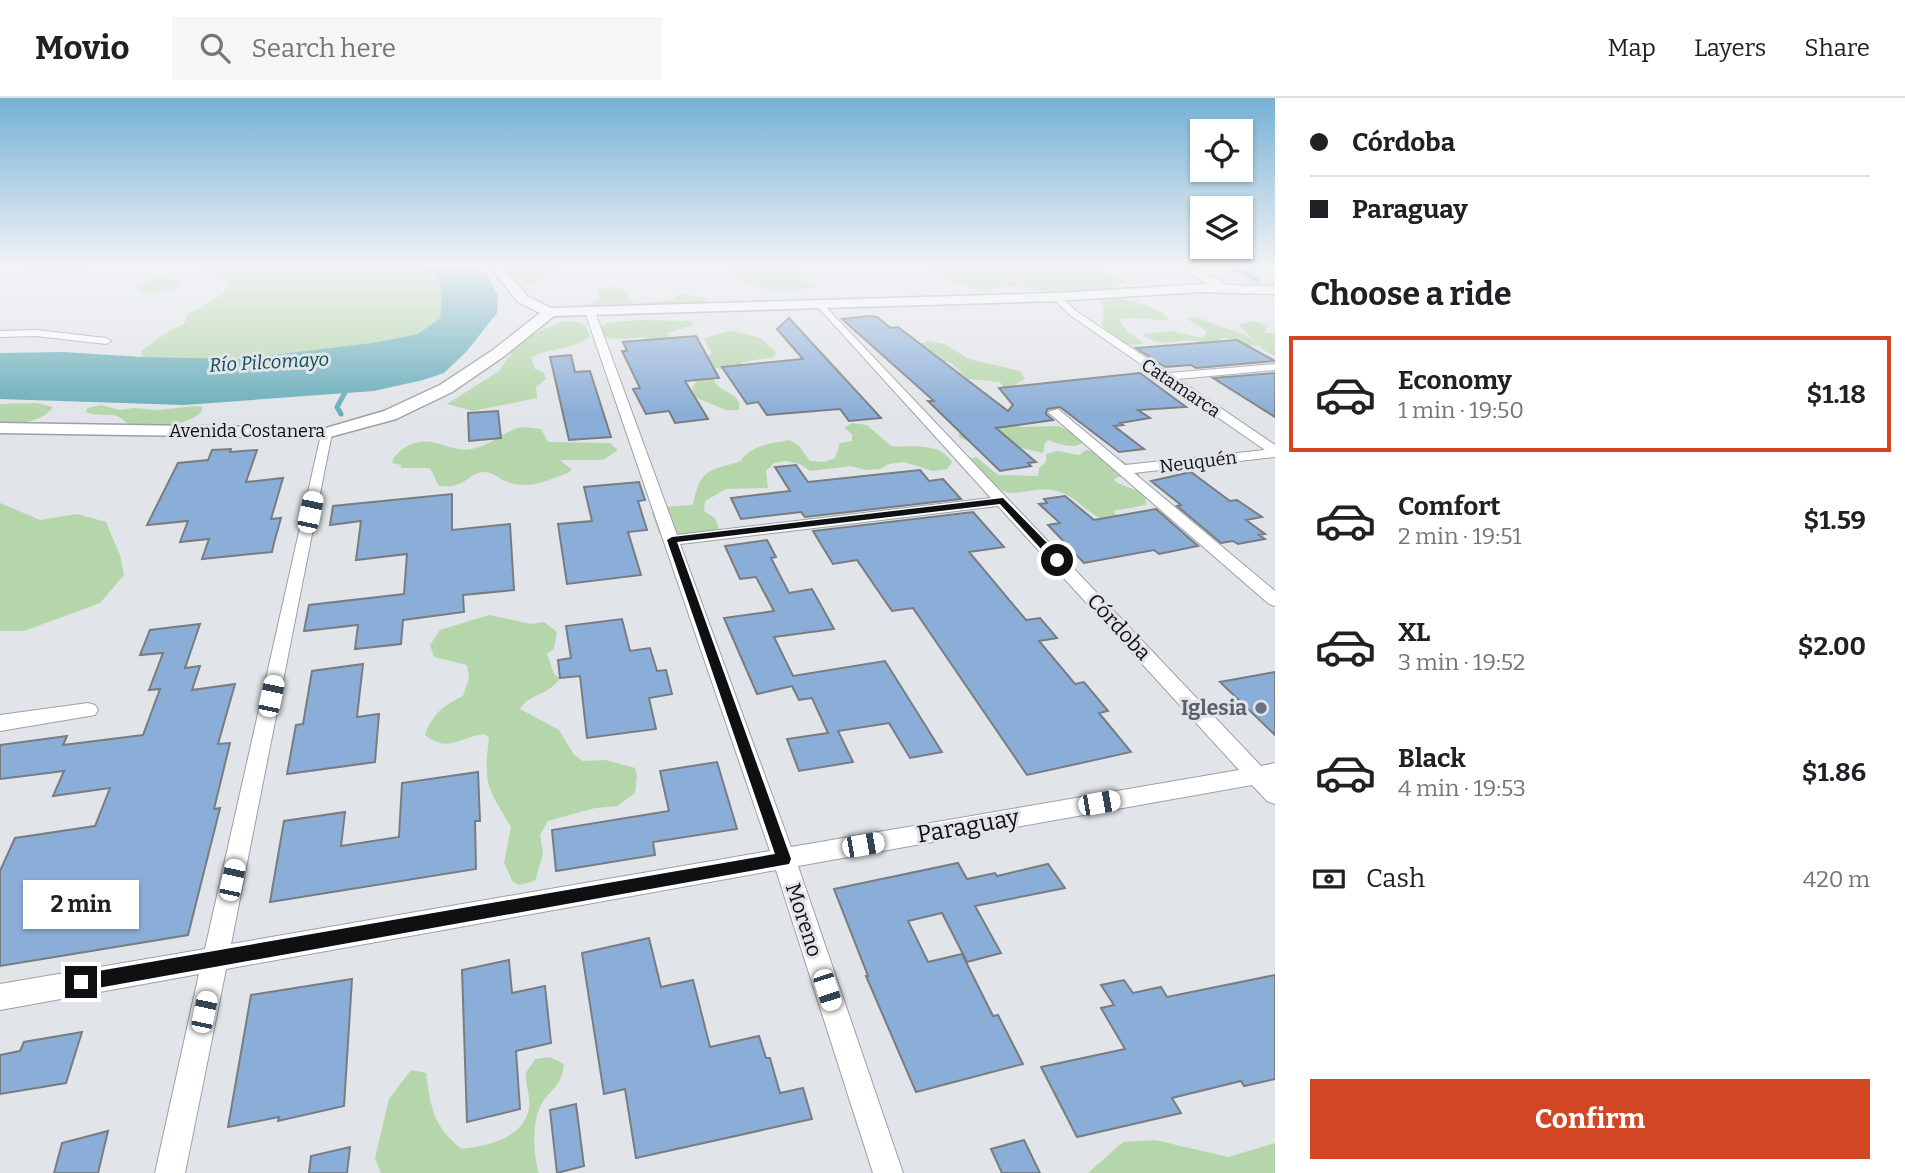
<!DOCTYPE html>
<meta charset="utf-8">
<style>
:root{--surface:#fff;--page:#f6f6f6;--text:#202124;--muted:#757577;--line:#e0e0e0;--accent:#d14724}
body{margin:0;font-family:Bitter,serif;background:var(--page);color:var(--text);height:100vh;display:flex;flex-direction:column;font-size:26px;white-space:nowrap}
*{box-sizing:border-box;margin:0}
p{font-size:23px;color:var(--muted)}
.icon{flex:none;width:38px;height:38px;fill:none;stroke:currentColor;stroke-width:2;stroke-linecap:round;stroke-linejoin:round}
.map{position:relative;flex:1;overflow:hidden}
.sheet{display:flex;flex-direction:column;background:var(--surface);width:630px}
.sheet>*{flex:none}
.hud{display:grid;align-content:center;height:154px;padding:0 35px;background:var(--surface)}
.controls{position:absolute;left:1190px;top:21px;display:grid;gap:14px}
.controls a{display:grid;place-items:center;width:63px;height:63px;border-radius:0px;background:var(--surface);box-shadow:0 2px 5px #0004;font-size:35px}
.end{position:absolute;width:32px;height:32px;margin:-16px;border:9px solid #0f1012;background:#fff;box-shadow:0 0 0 4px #fff}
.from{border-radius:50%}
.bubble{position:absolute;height:49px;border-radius:0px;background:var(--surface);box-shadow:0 2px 5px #0004;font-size:23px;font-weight:700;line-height:49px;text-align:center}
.car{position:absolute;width:21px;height:42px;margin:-21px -10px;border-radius:9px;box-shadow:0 0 5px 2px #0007;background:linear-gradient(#fff 24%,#345 0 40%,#fff 0 76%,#345 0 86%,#fff 0)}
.hud b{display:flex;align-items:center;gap:24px;height:66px;font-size:26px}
.hud b+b{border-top:2px solid var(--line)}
.hud i{width:18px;height:18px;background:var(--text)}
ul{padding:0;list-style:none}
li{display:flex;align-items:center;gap:21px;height:116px;margin:0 14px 10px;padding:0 21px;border:4px solid transparent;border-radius:0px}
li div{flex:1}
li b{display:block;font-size:26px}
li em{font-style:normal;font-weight:700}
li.selected{border-color:var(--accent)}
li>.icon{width:63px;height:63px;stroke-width:1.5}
h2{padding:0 35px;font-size:32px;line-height:84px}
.pay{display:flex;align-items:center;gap:18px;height:77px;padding:0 35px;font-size:26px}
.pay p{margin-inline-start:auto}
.cta{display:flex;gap:14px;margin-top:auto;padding:14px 35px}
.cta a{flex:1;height:80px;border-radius:0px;background:var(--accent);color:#fff;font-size:28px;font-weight:700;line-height:80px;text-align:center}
header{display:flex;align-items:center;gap:42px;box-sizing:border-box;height:98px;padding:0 35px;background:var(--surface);border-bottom:2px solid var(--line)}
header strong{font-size:33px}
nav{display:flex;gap:38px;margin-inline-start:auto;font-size:24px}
.search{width:490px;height:63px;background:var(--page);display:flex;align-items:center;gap:18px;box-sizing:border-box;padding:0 24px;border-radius:0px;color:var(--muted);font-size:26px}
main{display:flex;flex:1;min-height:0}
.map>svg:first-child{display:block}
</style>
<header>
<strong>Movio</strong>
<div class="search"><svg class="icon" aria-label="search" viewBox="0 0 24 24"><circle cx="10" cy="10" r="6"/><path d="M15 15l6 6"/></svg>Search here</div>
<nav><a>Map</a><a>Layers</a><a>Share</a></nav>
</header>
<main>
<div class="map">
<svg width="1275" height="1075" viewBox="0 0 1275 1075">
<rect width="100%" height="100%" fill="#e1e4e8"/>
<path fill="#b5d6ab" d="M62,166L83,168L84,174L89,176L75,181L69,175L47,178H10L21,173Z
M197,166H405C443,173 444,185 440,220L418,236L349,249L227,262L143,259L141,253C150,246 174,229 184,226L188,216L224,195L226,187L223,180L204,174Z
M503,166H532L546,170L565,166H599L559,172L533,185L524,184L507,174Z
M720,166H796L799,176L812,189C773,200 751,190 720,166Z
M934,166C996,166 1070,155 1127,183C1108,196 1070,196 1047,194C1035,192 1021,188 1009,188C1002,188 995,192 988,193C974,193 936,179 928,169Z
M160,178L169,179L180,187C169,196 150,196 137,193L144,185Z
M613,188L621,190L634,206L673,202L681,195L706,201L708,206L614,216L585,211V208L599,201L598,192Z
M1114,200C1131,202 1158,208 1169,221C1154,225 1137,217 1118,221L1129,235L1144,245C1128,251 1109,241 1102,227L1104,211L1101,204Z
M1195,219L1246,237L1258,247C1246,250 1234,238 1220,241L1221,255C1215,251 1208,246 1201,244C1180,238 1159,253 1142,236L1171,233L1202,240L1206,236L1205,232L1186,220Z
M638,222L692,223L693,227L668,235L671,245L707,260L712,255L703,240L730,233L751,237L760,240L776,254L774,259L742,264L739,275L717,270L707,271C711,277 715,286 721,290C731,297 741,298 739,312H726L695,299L692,290L696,284L653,242C638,236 621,244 605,239L600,230L606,225Z
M563,223L578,224L586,228L590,238C575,252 549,249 531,260L535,271L543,274L546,281L536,289L537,300L473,313L447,306L499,273L516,248L527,239Z
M1253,223L1268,228L1263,235H1275V258L1265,253L1238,227Z
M928,243L945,246L969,261L1020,273L1025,281L1017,285V291L1004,290L1000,284L968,281L950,264L938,262L917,247Z
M37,305L53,309C42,325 18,325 0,327V306Z
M101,307L120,312L134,310L157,312L196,308L202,309V313C190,327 150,333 132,328C125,325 122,318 113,317C103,316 96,318 86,314L87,310Z
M1006,324L1020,329L1059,328L1087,341C1076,353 1062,347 1048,342L1045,345L1043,355L1013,348H978L959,339V336Z
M852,325L867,327L891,348C912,350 938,343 952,364L947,371L933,373L904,364L889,366L880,371L866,372L851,368L810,373L800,366L786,363L774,365L766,373L768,390L726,391L705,403L704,413L715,420L719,431C704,450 678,449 659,435L652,415L663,409L693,407C701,369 708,374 741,363C750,347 773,345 790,342L799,348L810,363L825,364L835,360L840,345L852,343V336L844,330Z
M522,329L541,331L548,344L610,345L618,352L603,362H560L571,371L570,374C549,382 527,393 505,383C498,380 492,374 485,374C467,374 468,391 439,388L430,370H401V367L392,365C394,358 399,353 406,349C433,334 446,355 471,351C489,349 504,333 522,329Z
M1086,352L1109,355L1141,373L1138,379H1117L1114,382C1125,392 1147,389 1146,407L1113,413L1122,422C1093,428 1084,402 1060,394C1040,386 1021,398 1006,394C992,390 977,372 970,361L976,359L998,377L1038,378L1039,370L1046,364V356L1057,353L1079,357Z
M0,405L40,422L77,416L106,424L120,457L124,477L100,505L24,533H0Z
M489,517L531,526L544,524L557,534L554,551L547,556L554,576L560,580C549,598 531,594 520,611L559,632L574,657L583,663L606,662L635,670L637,677L635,695L617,708L595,710L548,723L540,737L543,755L535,783L519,787L513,784L504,765L511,729C488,689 483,688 489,640L485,636C461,638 449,656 425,637C433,615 443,608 463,598L469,580L467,567L434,559L430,547L440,532Z
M550,959L564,966C561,992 550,989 540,1009C532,1025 533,1059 539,1075H381L375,1060L389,1001L411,972L426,975C431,1010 433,1029 462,1051C488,1048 524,1040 529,1010C531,999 525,986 526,976C527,972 533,965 535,961Z
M1155,1042L1228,1059L1275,1045V1075H1088L1123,1044Z"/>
<path fill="#67adb9" d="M404,166H469L487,177L498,198L497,215L467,253L444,275L423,282L374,293L184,307L0,301V255L63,254L143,259L239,261L372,245L418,236L440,220C444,186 443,172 404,166Z"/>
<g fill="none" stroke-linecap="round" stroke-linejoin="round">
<path stroke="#67adb9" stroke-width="4.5" d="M1228,166L1257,182"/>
<path stroke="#67adb9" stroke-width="5" d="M341,316L337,309L349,287"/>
</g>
<path fill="#8aaed8" stroke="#797c80" stroke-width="2" d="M869,218L877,219L891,230L898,229L1008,313L1013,307L999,290L1140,275L1186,309L1138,312L1150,320L1120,325L1123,327L1114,328L1144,351L1119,354L1060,309L1047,311L1046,316L1053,322L996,330L1036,364L1028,365L1031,368L1000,373L928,303H934L842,221Z
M789,220L881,320L849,323L840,311L767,317L758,304L747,306L722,269L803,261L777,231Z
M696,238L719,280L685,283L708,321L675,325L669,313L646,316L633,291L640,290L622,253H627L623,244Z
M1237,242L1275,263L1196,270L1191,267L1165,269L1136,250Z
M571,257L575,274L590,273L611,339L569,342L550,259Z
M1275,275V319L1213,280Z
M498,313L501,340L469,343L468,315Z
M231,351L230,354L257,352L246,384L283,380L271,421L281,420L274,445L272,454L202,461L209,441L180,444L188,423L147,427L178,365L208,362L212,352Z
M796,367L808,384L920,372L929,383L943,381L961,401L805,419L801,414L741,421L731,400L790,393L775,369Z
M1191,374L1230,403L1237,402L1262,419L1246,422L1265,436L1259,437L1265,441L1238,446L1233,443L1221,445L1177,408L1181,407L1151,383Z
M639,384L645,402L638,403L647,432L628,434L641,477L567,486L558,426L592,423L584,389Z
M452,396V432L510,426L514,492L463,497L464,514L403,522L401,546L355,551L358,527L304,533L309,507L404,496L407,456L356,462L361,423L330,427L333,408Z
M1065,398L1094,422L1156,411L1198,448L1159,456L1154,452L1084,465L1048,427L1060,425L1039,406L1047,405L1044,401Z
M973,414L1004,449L969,454L1026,522L1040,520L1057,540L1039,543L1075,586L1084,584L1108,613L1099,615L1131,654L1027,677L913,510L892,513L857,462L833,466L813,433Z
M767,442L776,459L771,460L789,495L812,491L834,531L774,539L793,578L885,563L942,654L910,660L889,625L838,633L853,664L799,673L787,641L828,635L812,600L799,602L792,588L757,596L724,520L774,513L756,479L740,481L725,448Z
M622,521L630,553L650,550L657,573L666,572L672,596L649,600L656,631L587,640L580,578L560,580L558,562L571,560L566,528Z
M200,526L185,570L200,568L192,592L235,586L218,646L230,645L214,711L220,710L188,837L0,868V773L15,740L95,728L110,690L53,698L64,673L0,681V647L67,638L63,647L143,637L160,591L149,592L163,555L140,557L150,532Z
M363,566L357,619L379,616L375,664L287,676L296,627L303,626L312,573Z
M1275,574V637L1220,584Z
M717,664L737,731L653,744L655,757L556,773L552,732L669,713L660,673Z
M478,674L480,723H475L476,771L270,804L284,723L345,714L341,748L399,739L402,685Z
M958,765L967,781L995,775L997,778L1048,766L1065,790L975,808L1001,855L967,864L942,815L908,823L928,864L962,856L993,918L998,917L1023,966L916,994L866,878H868L834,791Z
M649,840L661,889L693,882L710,949L759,938L766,960H770L780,995L803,990L812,1021L636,1060L625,991L604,996L582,855Z
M509,862L512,895L545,888L551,945L516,953L520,1011L467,1024L462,872Z
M1275,877V981L1244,988L1241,983L1172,1000L1181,1015L1077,1039L1041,969L1125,951L1101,910L1114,907L1101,887L1124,882L1133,895L1161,889L1167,899Z
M352,881L344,1008L278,1023L279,1019L228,1029L251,897Z
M82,934L66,985L0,996V957L20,953L24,944Z
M576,1006L584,1068L557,1075L550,1012Z
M108,1033L98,1075H54L62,1045Z
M1024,1042L1040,1075H1002L991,1051Z
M350,1049L347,1075H309L311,1058Z"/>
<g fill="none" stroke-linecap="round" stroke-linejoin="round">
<defs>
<path id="street" d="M1053,197H1059L1076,213L1169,275L1275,266V272L1178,281L1275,347V359L1134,375L1275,493V508L1269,506L1048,314L1058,311L1125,367L1265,352L1070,217L1053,201Z
M821,204L1261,668L1275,665V706L1267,703L1252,687L798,768L903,1075H873L776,772L226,871L185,1075H155L199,876L0,912V886L205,851L322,332H330L332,335L231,846L770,753L585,214L590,211L595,214L677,437L991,400L818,209L816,207ZM998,408L1239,672L791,749L680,446Z
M36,232L106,240L111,243L106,246L36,238L0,239V233Z
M88,605L95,607L98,612L95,617L0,633V617Z"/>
<path id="secondary" d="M488,166H500L527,198L551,210L1056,195L1208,186L1176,166H1190L1227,187L1275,188V196L1200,194L1056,203L554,218L503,259L452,294L396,321L326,340L0,335V325L326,330L384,313L440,287L493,252L540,215L518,204Z"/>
</defs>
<use href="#street" stroke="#9da0a4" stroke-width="2"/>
<use href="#secondary" stroke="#9da0a4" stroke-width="3"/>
<use href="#street" fill="#fff" fill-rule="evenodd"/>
<use href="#secondary" fill="#fff" fill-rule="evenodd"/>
</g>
<linearGradient id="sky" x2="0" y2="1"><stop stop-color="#74b1d5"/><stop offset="0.53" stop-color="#f2f3f5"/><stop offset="1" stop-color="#f2f3f5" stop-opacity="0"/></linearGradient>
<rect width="1275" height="316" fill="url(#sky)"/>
<path fill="#0f1012" d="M1003,400L1061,459V464H1053L1000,406L677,444L791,761L789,766L81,893L75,890L72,884L75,879L81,876L775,756L667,442L672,439Z"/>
<circle fill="#6b7280" stroke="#e1e4e8" stroke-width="2.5" cx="1261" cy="610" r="7"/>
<g text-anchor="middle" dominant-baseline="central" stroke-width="6" stroke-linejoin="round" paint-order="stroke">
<g font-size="18" fill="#0f1012" stroke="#e1e4e8">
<text transform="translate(1181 290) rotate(34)">Catamarca</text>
<text x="247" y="333">Avenida Costanera</text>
<text transform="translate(1198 364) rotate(-7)">Neuquén</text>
</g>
<g font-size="19" font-style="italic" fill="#0c4c55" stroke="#e1e4e8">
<text transform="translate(269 264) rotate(-3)">Río Pilcomayo</text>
</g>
<g font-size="21" fill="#0f1012" stroke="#e1e4e8">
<text transform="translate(1119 529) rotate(47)">Córdoba</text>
<text transform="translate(804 822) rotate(72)">Moreno</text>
</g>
<g font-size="21" font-weight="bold" fill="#5b616d" stroke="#e1e4e8" text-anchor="end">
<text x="1247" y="610">Iglesia</text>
</g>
<g font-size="24" fill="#0f1012" stroke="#e1e4e8">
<text transform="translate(968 728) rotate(-10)">Paraguay</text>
</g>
</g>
</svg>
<div class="controls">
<a><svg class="icon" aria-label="locate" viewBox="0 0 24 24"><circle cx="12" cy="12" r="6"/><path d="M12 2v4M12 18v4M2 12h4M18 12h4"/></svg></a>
<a><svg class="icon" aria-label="layers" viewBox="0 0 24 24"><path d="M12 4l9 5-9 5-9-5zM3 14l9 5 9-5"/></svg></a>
</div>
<i class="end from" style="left:1057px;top:462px"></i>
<i class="end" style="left:81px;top:884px"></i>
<div class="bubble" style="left:23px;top:782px;width:116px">2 min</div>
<i class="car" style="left:310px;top:414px;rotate:12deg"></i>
<i class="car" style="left:271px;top:598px;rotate:12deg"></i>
<i class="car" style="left:1099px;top:705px;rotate:80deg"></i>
<i class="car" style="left:863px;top:747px;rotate:80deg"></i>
<i class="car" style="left:232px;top:782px;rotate:12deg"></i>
<i class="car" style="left:827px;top:892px;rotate:162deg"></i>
<i class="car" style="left:204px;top:914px;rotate:12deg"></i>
</div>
<section class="sheet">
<div class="hud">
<b><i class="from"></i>Córdoba</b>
<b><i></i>Paraguay</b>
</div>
<h2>Choose a ride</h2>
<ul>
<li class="selected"><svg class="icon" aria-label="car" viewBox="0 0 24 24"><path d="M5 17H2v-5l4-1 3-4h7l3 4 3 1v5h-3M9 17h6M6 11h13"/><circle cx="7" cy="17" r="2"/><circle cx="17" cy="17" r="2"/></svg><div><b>Economy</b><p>1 min · 19:50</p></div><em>$1.18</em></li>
<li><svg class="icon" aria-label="car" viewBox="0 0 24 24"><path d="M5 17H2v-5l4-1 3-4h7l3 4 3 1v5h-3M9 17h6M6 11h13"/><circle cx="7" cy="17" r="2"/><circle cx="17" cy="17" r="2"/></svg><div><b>Comfort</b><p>2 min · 19:51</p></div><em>$1.59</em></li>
<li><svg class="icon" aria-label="car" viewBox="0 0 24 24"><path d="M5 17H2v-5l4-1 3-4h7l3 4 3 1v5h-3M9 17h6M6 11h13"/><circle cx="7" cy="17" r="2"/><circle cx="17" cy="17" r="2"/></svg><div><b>XL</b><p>3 min · 19:52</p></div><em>$2.00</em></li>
<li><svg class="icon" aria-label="car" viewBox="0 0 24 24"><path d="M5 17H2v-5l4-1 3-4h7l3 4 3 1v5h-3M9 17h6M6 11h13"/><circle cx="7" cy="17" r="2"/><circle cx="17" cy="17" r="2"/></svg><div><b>Black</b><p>4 min · 19:53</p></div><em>$1.86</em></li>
</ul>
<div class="pay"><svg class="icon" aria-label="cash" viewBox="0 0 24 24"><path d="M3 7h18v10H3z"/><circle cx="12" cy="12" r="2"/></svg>Cash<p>420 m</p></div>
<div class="cta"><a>Confirm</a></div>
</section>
</main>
